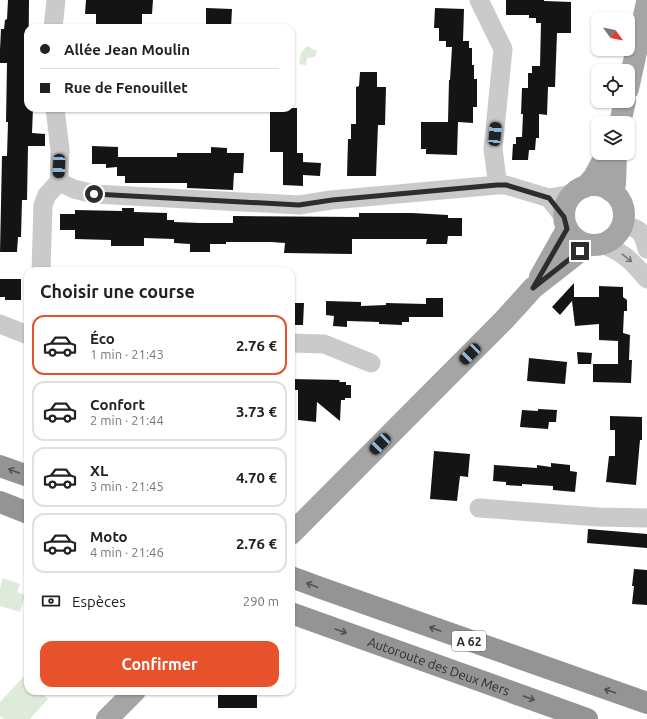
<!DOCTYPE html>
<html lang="fr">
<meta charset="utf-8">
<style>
:root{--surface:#fff;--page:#f2f2f2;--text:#222;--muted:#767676;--line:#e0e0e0;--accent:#e7512c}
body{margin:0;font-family:Ubuntu,sans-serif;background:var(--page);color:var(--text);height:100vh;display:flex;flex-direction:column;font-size:15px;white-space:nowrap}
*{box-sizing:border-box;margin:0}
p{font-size:13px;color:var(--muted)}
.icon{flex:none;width:22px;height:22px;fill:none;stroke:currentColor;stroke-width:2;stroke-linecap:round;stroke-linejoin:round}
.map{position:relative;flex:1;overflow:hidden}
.panel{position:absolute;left:24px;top:267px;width:271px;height:428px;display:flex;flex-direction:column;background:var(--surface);border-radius:12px;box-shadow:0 1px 3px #0004}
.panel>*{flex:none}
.guide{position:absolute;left:24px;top:24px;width:271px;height:88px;border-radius:12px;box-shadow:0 1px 3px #0004;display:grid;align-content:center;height:88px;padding:0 16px;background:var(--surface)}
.needle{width:26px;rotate:123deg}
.fabs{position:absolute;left:591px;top:12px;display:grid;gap:8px}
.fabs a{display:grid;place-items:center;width:44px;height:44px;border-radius:8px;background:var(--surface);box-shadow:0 1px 3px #0004;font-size:20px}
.end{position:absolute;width:18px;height:18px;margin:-9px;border:5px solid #2d2d2d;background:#fff;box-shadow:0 0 0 2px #fff}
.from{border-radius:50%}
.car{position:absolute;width:12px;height:24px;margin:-12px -6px;border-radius:5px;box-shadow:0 0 3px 1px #0007;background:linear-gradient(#222 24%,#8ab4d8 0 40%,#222 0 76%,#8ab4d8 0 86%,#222 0)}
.guide b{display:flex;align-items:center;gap:14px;height:38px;font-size:15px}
.guide b+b{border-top:1px solid var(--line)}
.guide i{width:10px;height:10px;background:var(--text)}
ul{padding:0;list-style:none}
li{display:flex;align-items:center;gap:12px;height:60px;margin:0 8px 6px;padding:0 8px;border:2px solid var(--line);border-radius:12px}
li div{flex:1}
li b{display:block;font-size:15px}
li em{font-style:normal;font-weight:600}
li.selected{border-color:var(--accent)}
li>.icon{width:36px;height:36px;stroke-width:1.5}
h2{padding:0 16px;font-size:18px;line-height:48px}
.pay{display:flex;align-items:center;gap:10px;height:44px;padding:0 16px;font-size:15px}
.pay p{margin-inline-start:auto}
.action{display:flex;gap:8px;margin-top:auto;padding:8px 16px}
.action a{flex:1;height:46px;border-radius:12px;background:var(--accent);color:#fff;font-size:16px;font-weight:600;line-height:46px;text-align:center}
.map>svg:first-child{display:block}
</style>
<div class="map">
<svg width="647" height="719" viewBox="0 0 647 719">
<rect width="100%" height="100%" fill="#fff"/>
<path fill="#deebda" d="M307,46L317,51L315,57L307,58L306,65L299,64L301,53Z
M3,578L20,584L17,592L25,595L20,612L0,606V588Z
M23,677L28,682V691H39L48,699L30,719H4L0,716V702Z"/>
<path fill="#141414" d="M8,0H29L28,108H33L32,133L45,134V146H28L27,200H22L21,237H18L17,252H0L2,156H7L8,122H6L7,63H0V50L1,29H4L5,20L7,19Z
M86,0H153L152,14H142V28H96V14H85Z
M506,0H544V1L571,2V33H557L555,87H548L547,115L539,114V138H536L535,150H529L528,160H512L513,144H516V137H522L523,114H521L522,88H528V73H532V66H540L541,23H536V18H529V15H506Z
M206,8L232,9L231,28H206Z
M435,8L464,9L463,41H469V48H472V65H474V79H477V107H473V123L458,122L457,155L426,154V149H421V122H448L449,80H450L452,47H446V41H439V28H434Z
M360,72H377V87H386L385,125H378L376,176H347L348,139H351V124H356V87L359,86Z
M270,108H297V153H303V162L321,163L320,176L303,175V186L283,185V152H270Z
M92,146L118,147V164V157H177V153H211V147L227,148V153H244L243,173H234L233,190L187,188V183H125V176H117V167L106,168V164H92Z
M122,208H134V212L167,213V220H174V222L200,223H233V216L359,217V213H412L448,215V218H462V236H448L447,244H426L427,239H352V254L284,253L285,243L271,242H226V244H210V252H190V244L174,243V239L144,238V246H111V240L75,239V230H60V214H75V210L122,211Z
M0,279H21V300H5V297H0Z
M574,283V297H599V286L623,287V297L627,300V311H624L623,333L630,335L629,360H632L631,383L593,382V364H618V341L599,340V324L575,326L572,301L560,315L552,307Z
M426,298H443V317H409V322H402V325L379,324V322L347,321V327L333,326L334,316L326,315V301L361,302V306L386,305V303L426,304Z
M291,303H304L303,325H291Z
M577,352L592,353L591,364H578Z
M529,358L567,362L565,384L527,381Z
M291,379L340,380L339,382H346V385H351V398H345V400H341L340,421L317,402L316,422L298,420V390H291Z
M538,409L557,410L556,422H549L548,429L520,427L522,410L538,411Z
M610,416L642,417V440H640L636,485L606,482L609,456H615V430H610Z
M434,451L470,454L468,477L460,476L457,501L430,499Z
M551,463L570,465V471L577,472L575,492L553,490V486L522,484V486L506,485V482L493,481L494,465L537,468V465L551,467Z
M588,529L647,534V548L587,543Z
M634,569L647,570V605L632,604L634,586H632Z
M218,691H257V708H218Z"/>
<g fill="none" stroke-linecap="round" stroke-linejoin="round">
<path stroke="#cacaca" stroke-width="19" d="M479,0L503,49L493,149L497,179V185
M53,28L56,0
M59,182L74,189L94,194L299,205L331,200L497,185H506L549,198L572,194
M549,198L564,217
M622,224C641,230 642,230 647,249
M602,244C624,253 632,261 647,279
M41,271L43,205L47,195L59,182L60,150L55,108
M0,324L28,335
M291,343L324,344L371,363
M479,508L599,517L647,518"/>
<path stroke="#a5a5a5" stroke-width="22" d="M628,89L647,2
M620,123L625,101
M564 215a30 30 0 1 1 60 0a30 30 0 1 1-60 0Z
M585,187L594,177L607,153
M611,191L615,184L616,153
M540,277L567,229
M291,534L504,320L533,288L588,245
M107,719L135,691"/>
<g stroke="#949494" stroke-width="22">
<path d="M0,466L28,476"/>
<path d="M0,502L28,513"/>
<path d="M291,577L321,588L647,703"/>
<path id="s1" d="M291,613L587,719"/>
</g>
</g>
<defs><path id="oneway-shaft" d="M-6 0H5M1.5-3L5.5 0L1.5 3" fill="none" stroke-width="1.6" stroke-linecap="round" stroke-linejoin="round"/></defs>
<use stroke="#747474" href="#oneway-shaft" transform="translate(627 258) rotate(39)"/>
<g stroke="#515151">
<use href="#oneway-shaft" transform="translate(14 471) rotate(-159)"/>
<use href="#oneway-shaft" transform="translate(312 585) rotate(-159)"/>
<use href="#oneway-shaft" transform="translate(435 629) rotate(-161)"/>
<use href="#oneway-shaft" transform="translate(341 631) rotate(20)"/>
<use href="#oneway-shaft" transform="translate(610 691) rotate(-161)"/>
<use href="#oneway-shaft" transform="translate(529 698) rotate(20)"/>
</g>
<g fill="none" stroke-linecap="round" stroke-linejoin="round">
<path stroke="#2d2d2d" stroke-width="5" d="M94,194L299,205L332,200L497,185H506L549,198L564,217L567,229L533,288L580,251"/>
</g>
<g text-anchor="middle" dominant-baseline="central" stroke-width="4" stroke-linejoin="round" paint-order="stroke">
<rect fill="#fff" stroke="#6c6c6c" stroke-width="1" x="452" y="631" width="34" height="20" rx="3"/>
<g font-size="12" font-weight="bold" fill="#2d2d2d">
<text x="469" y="641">A 62</text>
</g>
<g font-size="13" fill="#2d2d2d" stroke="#fff">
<text stroke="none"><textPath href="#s1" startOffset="157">Autoroute des Deux Mers</textPath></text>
</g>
</g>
</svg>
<div class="fabs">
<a><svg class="needle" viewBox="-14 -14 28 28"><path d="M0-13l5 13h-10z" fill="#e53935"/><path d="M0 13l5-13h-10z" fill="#767676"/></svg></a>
<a><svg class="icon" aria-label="locate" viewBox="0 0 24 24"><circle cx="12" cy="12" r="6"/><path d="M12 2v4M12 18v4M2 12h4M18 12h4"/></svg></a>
<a><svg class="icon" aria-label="layers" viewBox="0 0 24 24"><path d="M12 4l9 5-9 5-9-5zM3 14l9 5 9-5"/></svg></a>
</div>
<i class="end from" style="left:94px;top:194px"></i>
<i class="end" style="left:580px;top:251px"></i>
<i class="car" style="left:495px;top:134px;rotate:5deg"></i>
<i class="car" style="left:59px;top:166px;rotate:182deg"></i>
<i class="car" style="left:470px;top:354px;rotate:225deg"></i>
<i class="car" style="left:380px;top:444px;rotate:225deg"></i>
<div class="guide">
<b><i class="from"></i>Allée Jean Moulin</b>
<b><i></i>Rue de Fenouillet</b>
</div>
<section class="panel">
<h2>Choisir une course</h2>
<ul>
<li class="selected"><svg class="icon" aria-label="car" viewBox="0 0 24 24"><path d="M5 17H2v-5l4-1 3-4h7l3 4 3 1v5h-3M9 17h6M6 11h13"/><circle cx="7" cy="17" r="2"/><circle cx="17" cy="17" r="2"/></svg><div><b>Éco</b><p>1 min · 21:43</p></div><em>2.76 €</em></li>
<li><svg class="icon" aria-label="car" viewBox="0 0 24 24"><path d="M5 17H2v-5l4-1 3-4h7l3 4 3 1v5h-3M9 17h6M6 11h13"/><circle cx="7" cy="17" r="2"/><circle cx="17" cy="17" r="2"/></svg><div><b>Confort</b><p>2 min · 21:44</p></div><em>3.73 €</em></li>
<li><svg class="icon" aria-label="car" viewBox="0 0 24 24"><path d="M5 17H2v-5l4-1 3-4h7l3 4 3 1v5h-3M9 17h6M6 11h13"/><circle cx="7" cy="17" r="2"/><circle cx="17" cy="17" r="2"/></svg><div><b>XL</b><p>3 min · 21:45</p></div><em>4.70 €</em></li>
<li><svg class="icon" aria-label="car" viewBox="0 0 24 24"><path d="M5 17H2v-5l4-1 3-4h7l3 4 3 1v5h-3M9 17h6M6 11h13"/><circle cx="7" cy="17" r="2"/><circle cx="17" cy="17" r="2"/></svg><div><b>Moto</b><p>4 min · 21:46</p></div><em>2.76 €</em></li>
</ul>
<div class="pay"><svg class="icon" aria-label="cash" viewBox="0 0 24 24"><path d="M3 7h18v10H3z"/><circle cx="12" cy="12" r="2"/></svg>Espèces<p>290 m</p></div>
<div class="action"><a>Confirmer</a></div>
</section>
</div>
